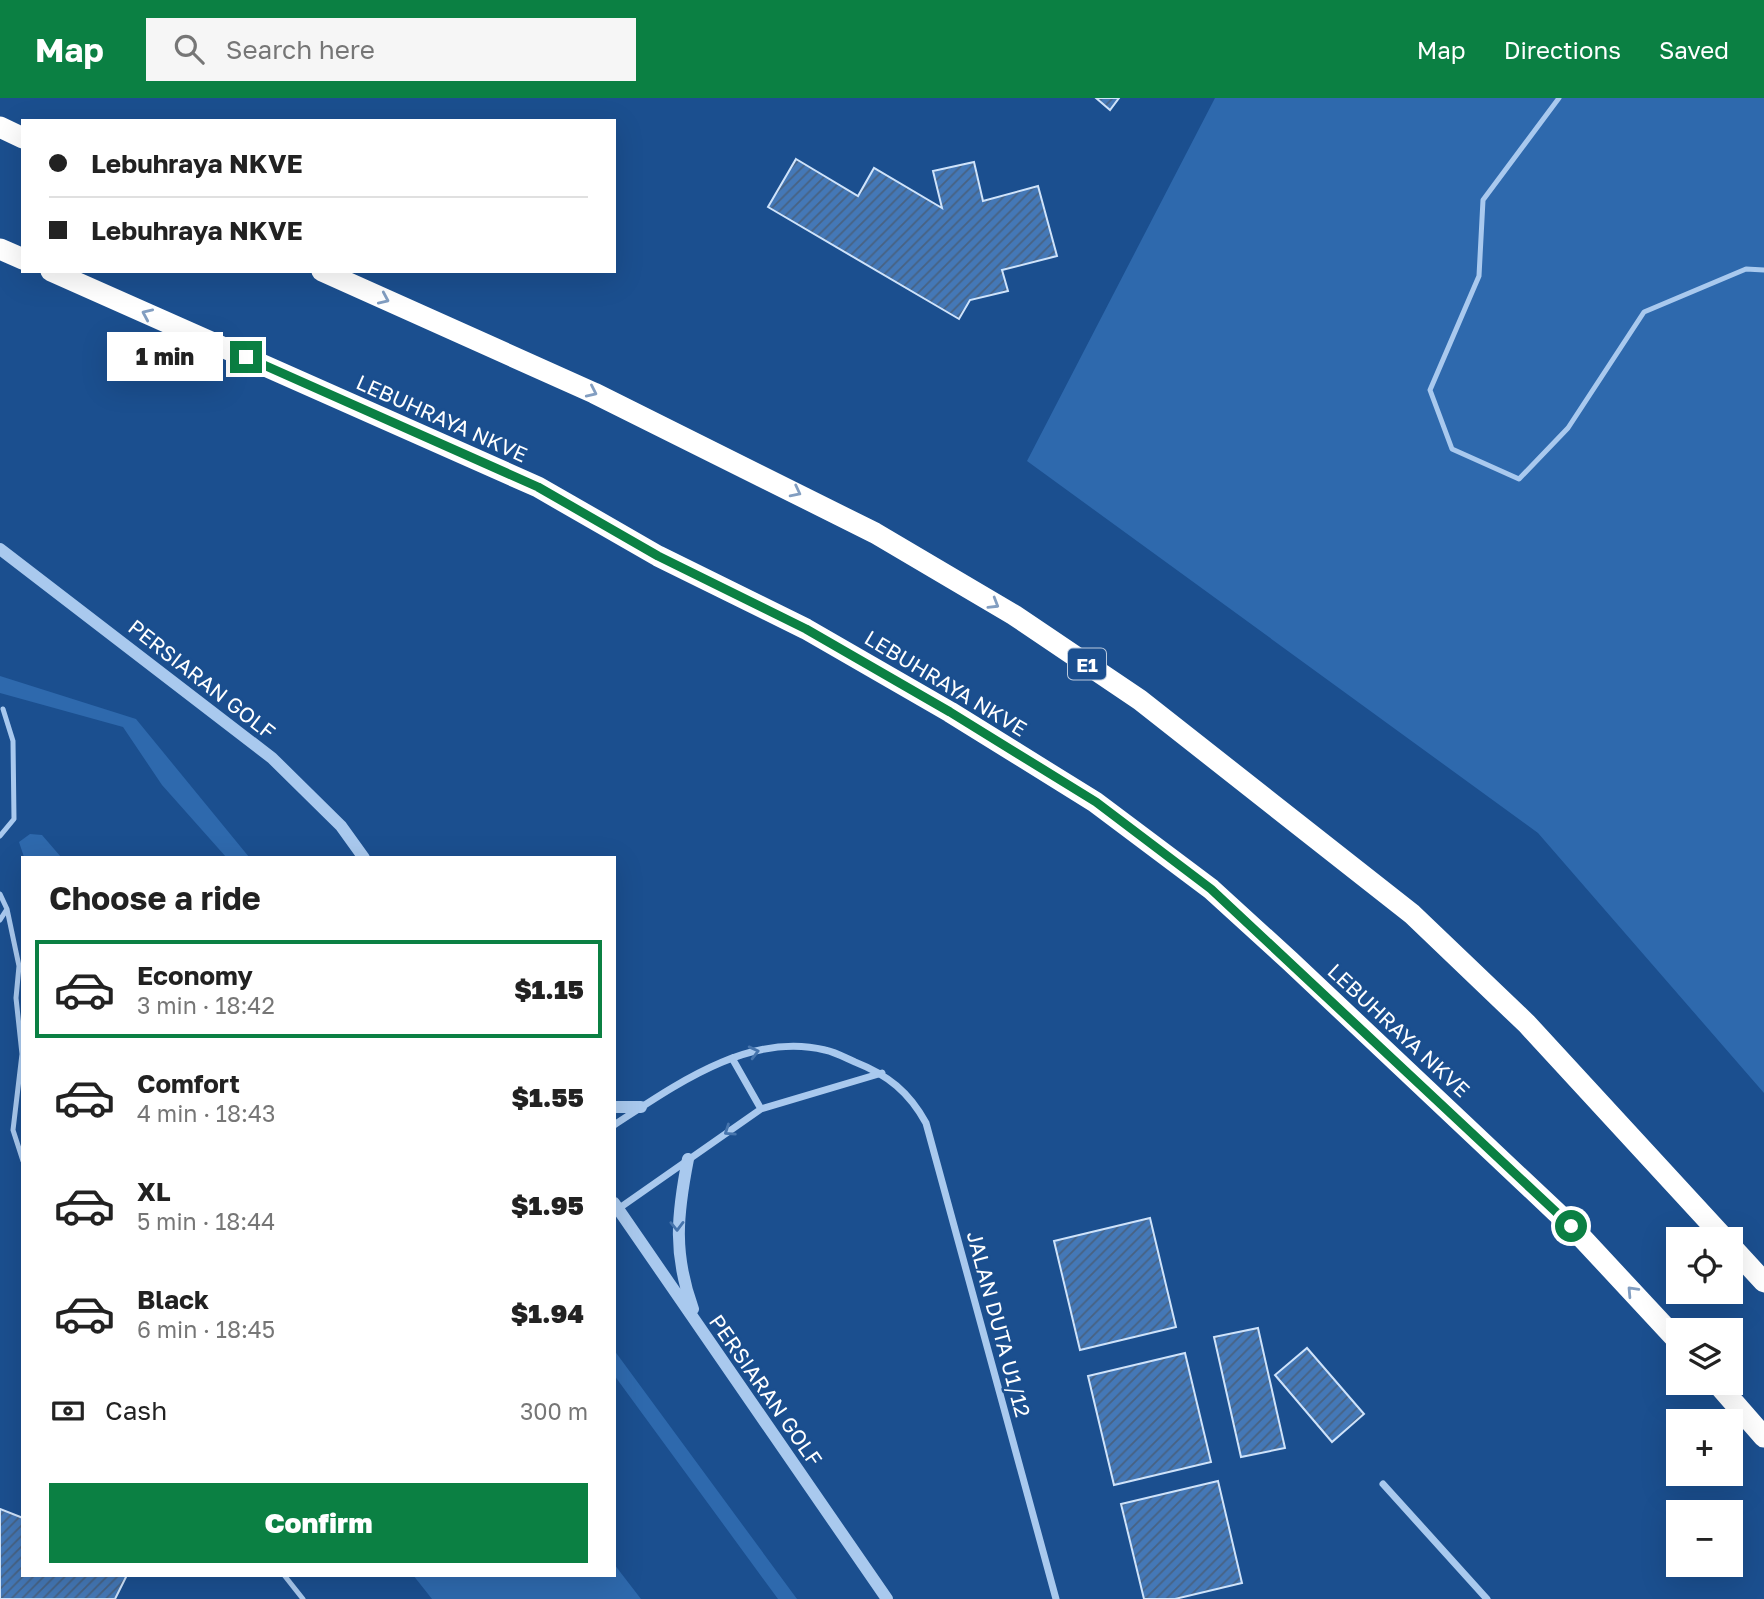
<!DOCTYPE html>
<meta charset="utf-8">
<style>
:root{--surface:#fff;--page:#f6f6f6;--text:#222;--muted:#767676;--line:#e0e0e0;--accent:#0b8043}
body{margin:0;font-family:"Golos Text",sans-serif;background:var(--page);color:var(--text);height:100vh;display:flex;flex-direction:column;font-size:26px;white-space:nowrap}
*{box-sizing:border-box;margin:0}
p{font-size:23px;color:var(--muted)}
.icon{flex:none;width:38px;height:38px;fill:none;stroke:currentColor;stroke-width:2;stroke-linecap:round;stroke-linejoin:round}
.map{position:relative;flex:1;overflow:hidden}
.drawer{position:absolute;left:21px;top:758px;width:595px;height:721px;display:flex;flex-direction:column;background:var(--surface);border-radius:0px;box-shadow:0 7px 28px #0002}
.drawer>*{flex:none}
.top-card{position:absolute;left:21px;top:21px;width:595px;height:154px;border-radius:0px;box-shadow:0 7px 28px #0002;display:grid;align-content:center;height:154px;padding:0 28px;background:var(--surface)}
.tools{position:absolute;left:1666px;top:1129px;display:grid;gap:14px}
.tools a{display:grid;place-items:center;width:77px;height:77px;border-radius:0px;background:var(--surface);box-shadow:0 7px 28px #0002;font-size:35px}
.end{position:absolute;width:32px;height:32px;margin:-16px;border:9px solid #0b8043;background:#fff;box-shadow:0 0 0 4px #fff}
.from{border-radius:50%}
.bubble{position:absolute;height:49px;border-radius:0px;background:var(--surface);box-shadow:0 7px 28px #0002;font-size:23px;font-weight:800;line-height:49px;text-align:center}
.top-card b{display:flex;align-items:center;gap:24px;height:66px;font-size:26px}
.top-card b+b{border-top:2px solid var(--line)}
.top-card i{width:18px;height:18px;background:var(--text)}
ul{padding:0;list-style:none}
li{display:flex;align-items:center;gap:21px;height:98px;margin:0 14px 10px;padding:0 14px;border:4px solid transparent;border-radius:0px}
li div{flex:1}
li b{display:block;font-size:26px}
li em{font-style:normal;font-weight:800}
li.selected{border-color:var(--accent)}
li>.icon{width:63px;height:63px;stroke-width:1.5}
h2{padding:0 28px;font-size:32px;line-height:84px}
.pay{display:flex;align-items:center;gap:18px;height:77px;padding:0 28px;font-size:26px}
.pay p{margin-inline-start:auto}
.button{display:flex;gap:14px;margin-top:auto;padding:14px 28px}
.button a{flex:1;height:80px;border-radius:0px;background:var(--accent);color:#fff;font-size:28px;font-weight:800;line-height:80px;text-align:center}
header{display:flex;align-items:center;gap:42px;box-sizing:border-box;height:98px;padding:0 35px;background:var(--accent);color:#fff}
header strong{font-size:33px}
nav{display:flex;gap:38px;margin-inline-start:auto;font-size:24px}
.search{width:490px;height:63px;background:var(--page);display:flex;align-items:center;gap:18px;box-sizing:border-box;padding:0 24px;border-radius:0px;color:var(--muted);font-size:26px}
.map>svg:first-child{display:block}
</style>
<header>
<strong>Map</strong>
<div class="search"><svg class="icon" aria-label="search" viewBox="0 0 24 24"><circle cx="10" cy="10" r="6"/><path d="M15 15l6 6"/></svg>Search here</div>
<nav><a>Map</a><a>Directions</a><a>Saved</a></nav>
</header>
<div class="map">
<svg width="1764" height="1501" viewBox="0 0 1764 1501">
<defs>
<pattern id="building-hatch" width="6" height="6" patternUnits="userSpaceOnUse" patternTransform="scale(1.75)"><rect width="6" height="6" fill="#4478b7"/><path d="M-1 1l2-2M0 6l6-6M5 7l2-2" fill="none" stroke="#486282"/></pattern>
</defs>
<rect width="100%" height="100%" fill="#1b4f8f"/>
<path fill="#2e69ad" d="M1215,0H1764V995L1538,735L1027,363Z
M0,578L136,621L249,759H226L162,687L123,629L0,595Z
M30,736L42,737L61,759H24L19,744Z
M614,1252L797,1501H778L614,1277Z
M614,1466L641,1501H432L413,1477H614Z"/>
<path fill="url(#building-hatch)" stroke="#cfe3fa" stroke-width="2" d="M1096,0H1119L1110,12Z
M796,61L858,98L874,70L942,110L933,73L974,64L983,103L1038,88L1057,158L1002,172L1008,193L970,202L959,221L768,109Z
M1150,1120L1176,1229L1080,1252L1054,1143Z
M1258,1230L1285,1350L1241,1359L1214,1239Z
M1307,1250L1364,1316L1332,1344L1275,1277Z
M1185,1255L1211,1364L1114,1387L1088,1278Z
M1218,1383L1242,1485L1175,1501H1144L1121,1406Z
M0,1411L23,1420V1477H127L115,1501H0Z"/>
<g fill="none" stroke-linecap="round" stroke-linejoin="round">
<path stroke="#a9c9ee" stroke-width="5" d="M1559,0L1483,102L1479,178L1430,292L1452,351L1519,381L1568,330L1644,214L1746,171L1764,172
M0,738L14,721L13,643L3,611
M0,796L7,811L0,822
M7,811L19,868L16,900L22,956L13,1032L23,1063
M284,1477L303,1501"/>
<path stroke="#a9c9ee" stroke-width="7" d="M732,960L761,1011
M614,1027C674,988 749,933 825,952C835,954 846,960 855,964C888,977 909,994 926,1025L1056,1501
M618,1111L761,1011L882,975
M1383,1386L1487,1501"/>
<path stroke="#a9c9ee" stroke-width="12" d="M0,451L272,660L341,728L364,760
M614,1009H641
M688,1061C677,1117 673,1156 693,1211
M614,1105L887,1501"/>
<path stroke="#fff" stroke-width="21" d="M0,29L23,40
M0,151L23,161
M51,173L538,389L658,458L806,531L950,614L1095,704L1211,791L1290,863L1571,1128L1678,1243
M322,173L594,295L875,435L1014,517L1140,602L1412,816L1527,926L1725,1141
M1731,1148L1764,1184
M1716,1284L1764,1339"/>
</g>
<defs><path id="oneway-chevron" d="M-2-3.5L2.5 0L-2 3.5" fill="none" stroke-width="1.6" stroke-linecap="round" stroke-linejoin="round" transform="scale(1.75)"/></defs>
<g stroke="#829ec1">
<use href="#oneway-chevron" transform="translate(384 201) rotate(24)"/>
<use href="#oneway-chevron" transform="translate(147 216) rotate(-156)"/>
<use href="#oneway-chevron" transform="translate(592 294) rotate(25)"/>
<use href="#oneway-chevron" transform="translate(796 394) rotate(27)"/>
<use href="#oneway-chevron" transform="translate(994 506) rotate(31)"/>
<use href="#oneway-chevron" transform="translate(1632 1193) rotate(-133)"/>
</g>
<g stroke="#4674ac">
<use href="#oneway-chevron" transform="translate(754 954) rotate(-14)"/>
<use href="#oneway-chevron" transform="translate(729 1033) rotate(146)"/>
<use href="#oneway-chevron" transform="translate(677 1128) rotate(89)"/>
</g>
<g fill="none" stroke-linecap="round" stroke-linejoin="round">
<path stroke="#0b8043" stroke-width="9" d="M246,259L538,389L658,458L806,531L950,614L1096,704L1211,791L1571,1128"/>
</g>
<g text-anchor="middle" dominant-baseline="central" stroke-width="5" stroke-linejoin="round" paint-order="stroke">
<rect fill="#1b4f8f" stroke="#bbcadd" stroke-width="2" x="1068" y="550.5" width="38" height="31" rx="5"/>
<g font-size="19" font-weight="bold" fill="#fff">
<text x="1087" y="566">E1</text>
</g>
<g font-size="21" fill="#fff" stroke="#1b4f8f">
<text transform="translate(442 320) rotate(24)">LEBUHRAYA NKVE</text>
<text transform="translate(202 581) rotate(38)">PERSIARAN GOLF</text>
<text transform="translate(946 585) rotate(31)">LEBUHRAYA NKVE</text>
<text transform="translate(1399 932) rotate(43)">LEBUHRAYA NKVE</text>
<text transform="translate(999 1226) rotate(75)">JALAN DUTA U1/12</text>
<text transform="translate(766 1292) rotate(55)">PERSIARAN GOLF</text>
</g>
</g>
</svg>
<div class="tools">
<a><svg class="icon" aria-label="locate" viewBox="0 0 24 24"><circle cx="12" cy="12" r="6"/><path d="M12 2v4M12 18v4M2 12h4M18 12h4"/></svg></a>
<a><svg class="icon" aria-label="layers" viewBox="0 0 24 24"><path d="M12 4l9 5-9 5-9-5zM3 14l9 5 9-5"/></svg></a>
<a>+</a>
<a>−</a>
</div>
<i class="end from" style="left:1571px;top:1128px"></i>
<i class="end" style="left:246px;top:259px"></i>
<div class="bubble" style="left:107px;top:234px;width:116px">1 min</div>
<div class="top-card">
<b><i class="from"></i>Lebuhraya NKVE</b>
<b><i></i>Lebuhraya NKVE</b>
</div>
<section class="drawer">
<h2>Choose a ride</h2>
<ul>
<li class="selected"><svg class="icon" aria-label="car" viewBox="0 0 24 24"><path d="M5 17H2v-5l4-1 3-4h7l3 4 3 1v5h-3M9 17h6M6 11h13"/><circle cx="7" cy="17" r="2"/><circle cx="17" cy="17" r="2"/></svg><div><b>Economy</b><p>3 min · 18:42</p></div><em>$1.15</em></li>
<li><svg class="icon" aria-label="car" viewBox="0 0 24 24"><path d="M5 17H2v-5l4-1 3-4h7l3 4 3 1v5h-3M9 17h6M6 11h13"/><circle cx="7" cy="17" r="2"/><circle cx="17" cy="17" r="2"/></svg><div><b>Comfort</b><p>4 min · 18:43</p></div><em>$1.55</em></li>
<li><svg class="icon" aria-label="car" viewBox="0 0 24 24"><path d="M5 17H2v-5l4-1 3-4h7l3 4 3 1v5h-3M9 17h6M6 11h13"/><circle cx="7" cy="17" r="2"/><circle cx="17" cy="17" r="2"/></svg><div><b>XL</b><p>5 min · 18:44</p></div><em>$1.95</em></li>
<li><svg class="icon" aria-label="car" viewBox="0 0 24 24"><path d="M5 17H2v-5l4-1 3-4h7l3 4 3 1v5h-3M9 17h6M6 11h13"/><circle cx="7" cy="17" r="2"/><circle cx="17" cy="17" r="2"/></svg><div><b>Black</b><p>6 min · 18:45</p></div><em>$1.94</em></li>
</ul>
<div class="pay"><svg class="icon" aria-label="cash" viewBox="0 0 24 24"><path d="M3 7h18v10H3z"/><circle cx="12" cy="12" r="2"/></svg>Cash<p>300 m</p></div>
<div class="button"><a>Confirm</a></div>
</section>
</div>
